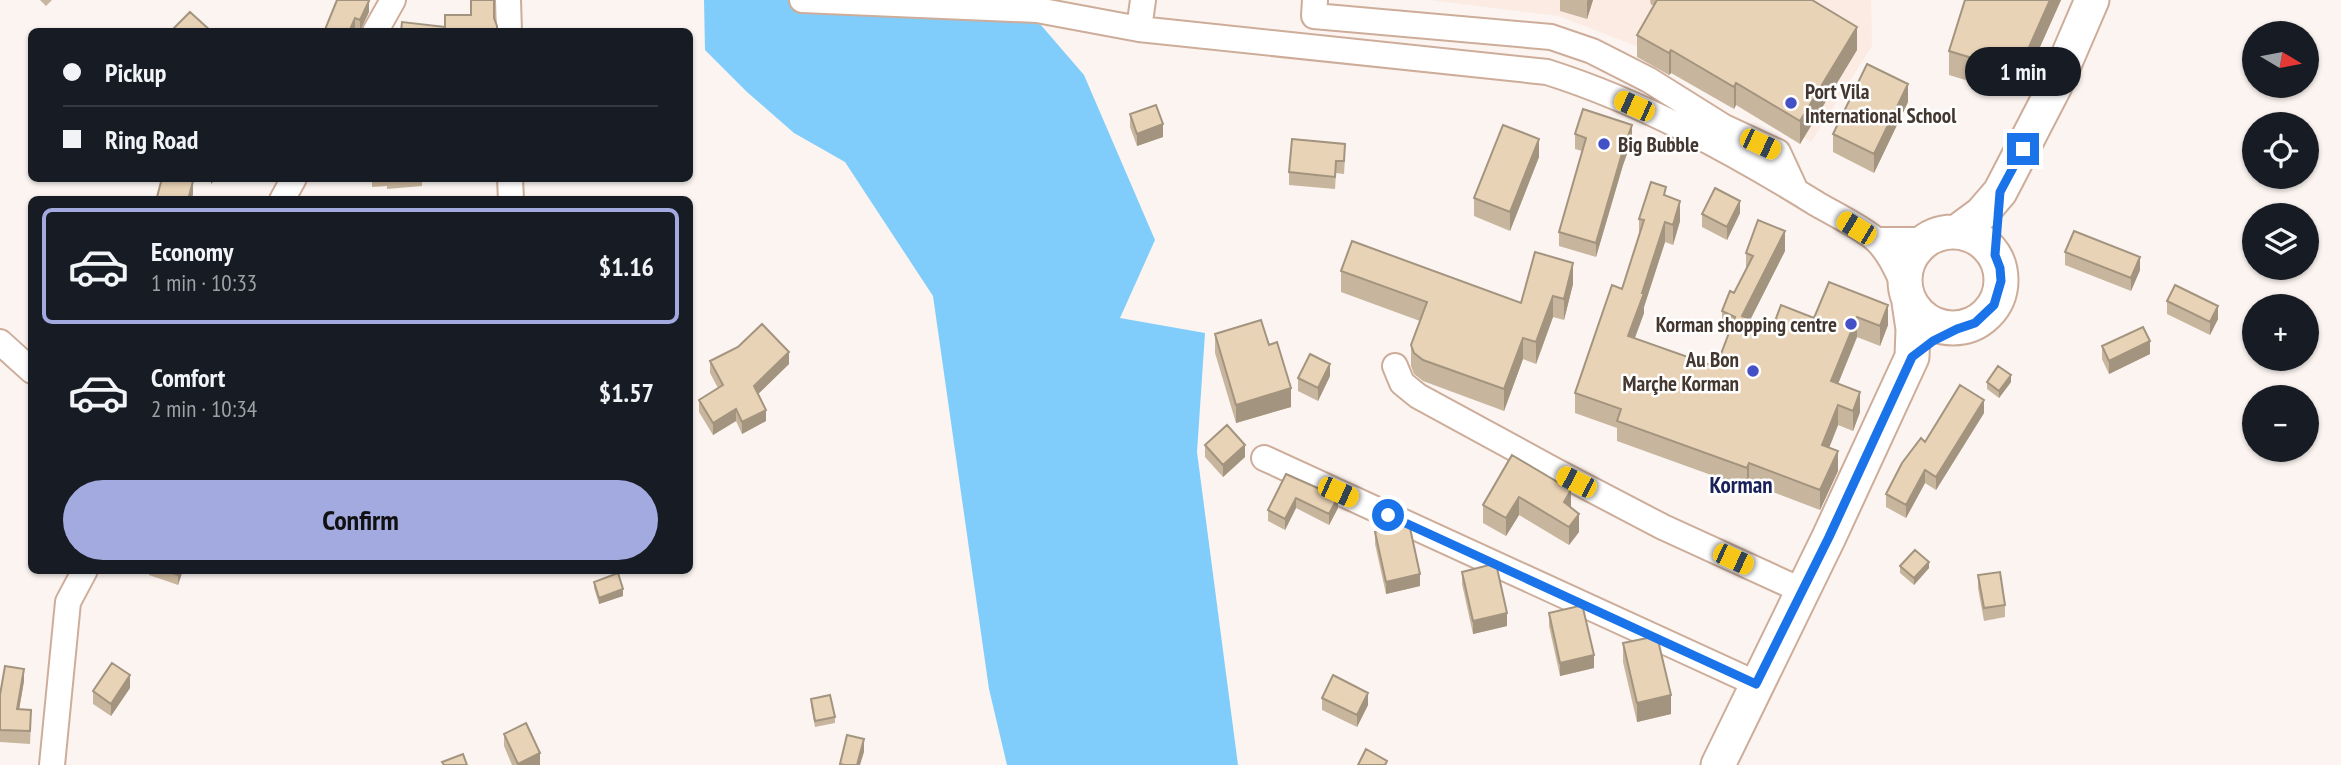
<!DOCTYPE html>
<meta charset="utf-8">
<style>
:root{--surface:#171b24;--page:#242831;--text:#f1f3f6;--muted:#9ea1a6;--line:#363941;--accent:#a3aae0}
body{margin:0;font-family:"PT Sans Narrow",sans-serif;background:var(--page);color:var(--text);height:100vh;display:flex;flex-direction:column;font-size:26px;white-space:nowrap}
*{box-sizing:border-box;margin:0}
p{font-size:23px;color:var(--muted)}
.icon{flex:none;width:38px;height:38px;fill:none;stroke:currentColor;stroke-width:2;stroke-linecap:round;stroke-linejoin:round}
.map{position:relative;flex:1;overflow:hidden}
.side{position:absolute;left:28px;top:196px;width:665px;height:378px;display:flex;flex-direction:column;background:var(--surface);border-radius:10px;box-shadow:0 2px 5px #0004}
.side>*{flex:none}
.banner{position:absolute;left:28px;top:28px;width:665px;height:154px;border-radius:10px;box-shadow:0 2px 5px #0004;display:grid;align-content:center;height:154px;padding:0 35px;background:var(--surface)}
.needle{width:46px;rotate:100deg}
.tools{position:absolute;left:2242px;top:21px;display:grid;gap:14px}
.tools a{display:grid;place-items:center;width:77px;height:77px;border-radius:50%;background:var(--surface);box-shadow:0 2px 5px #0004;font-size:35px}
.end{position:absolute;width:32px;height:32px;margin:-16px;border:9px solid #1a73e8;background:#fff;box-shadow:0 0 0 4px #fff}
.from{border-radius:50%}
.bubble{position:absolute;height:49px;border-radius:24px;background:var(--surface);box-shadow:0 2px 5px #0004;font-size:23px;font-weight:700;line-height:49px;text-align:center}
.car{position:absolute;width:21px;height:42px;margin:-21px -10px;border-radius:9px;box-shadow:0 0 5px 2px #0007;background:linear-gradient(#f5c518 24%,#345 0 40%,#f5c518 0 76%,#345 0 86%,#f5c518 0)}
.banner b{display:flex;align-items:center;gap:24px;height:66px;font-size:26px}
.banner b+b{border-top:2px solid var(--line)}
.banner i{width:18px;height:18px;background:var(--text)}
ul{padding:12px 0 0;list-style:none}
li{display:flex;align-items:center;gap:21px;height:116px;margin:0 14px 10px;padding:0 21px;border:4px solid transparent;border-radius:10px}
li div{flex:1}
li b{display:block;font-size:26px}
li em{font-style:normal;font-weight:700}
li.on{border-color:var(--accent)}
li>.icon{width:63px;height:63px;stroke-width:1.5}
.cta{display:flex;gap:14px;margin-top:auto;padding:14px 35px}
.cta a{flex:1;height:80px;border-radius:42px;background:var(--accent);color:#111;font-size:28px;font-weight:700;line-height:80px;text-align:center}
.map>svg:first-child{display:block}
</style>
<div class="map">
<svg width="2341" height="765" viewBox="0 0 2341 765">
<rect width="100%" height="100%" fill="#fbf4f0"/>
<path fill="#fcebe2" d="M1429,0H1871L1872,46L1811,142L1682,64L1559,16Z"/>
<path fill="#80cdfb" d="M704,0H1031L1034,17L1084,75L1155,240L1120,318L1205,333L1197,452L1238,765H1007L989,689L933,296L845,162L794,133L747,92L705,50Z"/>
<g fill="none" stroke-linecap="round" stroke-linejoin="round">
<defs>
<path id="minor" d="M508,0L509,32
M802,0L1037,10L1139,29L1547,72C1642,102 1733,152 1817,204C1834,214 1863,228 1876,240C1889,252 1897,271 1904,286
M1315,0L1314,16L1551,37L1592,51L1649,80L1724,127L1778,152L1796,191
M1139,29L1143,0
M375,32L393,0
M510,178L511,200
M282,200L294,178
M1876,240H1923
M0,342L32,371
M1395,366L1402,383L1418,396L1554,470L1663,527L1803,591
M1264,458L1757,684
M52,765L68,602L85,570"/>
<path id="secondary" d="M1958,231L1981,214L2000,192L2055,86L2092,0
M1905 280a48 48 0 1 1 96 0a48 48 0 1 1-96 0Z
M1718,765L1829,537L1912,357L1913,329L1909,302"/>
</defs>
<use href="#minor" stroke="#cdad9a" stroke-width="28"/>
<use href="#secondary" stroke="#cdad9a" stroke-width="37"/>
<use href="#minor" stroke="#fff" stroke-width="24"/>
<use href="#secondary" stroke="#fff" stroke-width="33"/>
</g>
<path fill="#c8b59d" d="M40,0H52L46,6Z
M1560,0H1593L1587,19L1560,11Z
M1650,0H1812L1857,50L1800,144L1736,105L1734,109L1671,73L1669,75L1637,57V35L1655,5H1651Z
M1965,0H2061L2018,96L1949,75V51Z
M369,12L360,31L355,29L354,32H324Z
M1908,102L1874,173L1833,152V134Z
M1130,114L1163,137L1137,146L1130,127Z
M1575,134L1632,140L1623,165L1596,257L1559,246V232L1582,151L1575,149Z
M1345,157L1344,174L1336,173L1335,189L1289,185V172Z
M1539,157L1510,231L1474,216V198Z
M372,178H422V186L387,189V186L372,187Z
M1666,196L1680,221L1673,245L1665,242L1644,307V313L1635,338L1716,367L1728,334L1722,331V311L1734,293L1746,271V253L1785,251L1750,320L1772,329L1814,318L1829,282L1888,325L1880,346L1857,337L1838,384L1860,412L1853,431L1838,425L1829,448L1838,471L1820,510L1749,483L1747,488L1617,441V428L1575,413V393L1622,289L1639,235V219Z
M1740,213L1727,240L1702,227V214Z
M2065,252L2140,270L2131,291L2065,265Z
M1341,271L1521,303L1573,284L1564,320L1553,317L1536,364L1523,359L1504,411L1423,381L1414,374L1411,366V345L1420,321L1341,292Z
M2167,301L2218,319L2210,335L2167,314Z
M1215,334L1269,345L1291,407L1236,423L1215,353Z
M2102,346L2150,354L2109,374L2102,359Z
M738,347L789,364L758,394L766,421L742,434L736,421L713,435L699,412V400L718,388L710,373V361Z
M1330,376L1318,401L1298,391V378Z
M1987,382H2011L1999,398L1987,389Z
M1984,413L1936,490L1925,483L1906,518L1886,507V494L1925,442Z
M1205,445L1245,457L1223,477L1205,457Z
M1512,455L1571,508L1579,532L1569,545L1519,515L1506,536L1483,523V505Z
M1286,474L1338,508L1329,525L1296,508L1285,530L1268,521V510Z
M1375,532L1420,586L1386,594L1375,544Z
M1900,566L1929,568L1914,585L1900,573Z
M149,570H183L178,585L149,575Z
M1462,572L1507,626L1473,634L1462,584Z
M1978,575L2005,605V617L1984,621L1978,588Z
M594,582L623,596L599,604L594,588Z
M1549,613L1594,668L1560,676L1549,626Z
M1623,643L1671,714L1637,722L1623,662Z
M24,681L19,709L31,722L30,744L0,742V695Z
M130,688L111,716L93,704V691Z
M1322,698L1368,705L1357,727L1322,710Z
M811,699L835,717V723L815,727L811,705Z
M504,734L540,765H512L504,746Z"/>
<path fill="#a3947f" d="M1588,0H1593L1587,19V1Z
M2050,0H2061L2018,96V72Z
M369,1V12L360,31V20Z
M355,18V29L354,32H349Z
M1857,27V50L1800,144V121Z
M1671,50V73L1669,75V53Z
M1736,83V105L1734,109V87Z
M1908,84V102L1874,173V154Z
M1163,124V137L1137,146V134Z
M1632,125V140L1623,165L1596,257V243L1623,150Z
M1539,139V157L1510,231V212Z
M211,178H217L211,184Z
M193,181V194L192,200H188Z
M1680,201V221L1673,245V225Z
M1740,201V213L1727,240V227Z
M1665,222V242L1644,307V313L1628,356V336Z
M1785,231V251L1742,336V316Z
M2140,257V270L2131,291V278Z
M1573,263V284L1564,320V299Z
M1553,296V317L1536,364V342Z
M1888,305V325L1880,346V326Z
M2218,306V319L2210,335V322Z
M1857,317V337L1831,401V381Z
M1523,338V359L1504,411V389Z
M2150,341V354L2109,374V361Z
M789,352V364L754,398V386Z
M1330,364V376L1318,401V388Z
M2011,375V382L1999,398V391Z
M1291,388V407L1236,423V405Z
M1860,392V412L1853,431V411Z
M1984,400V413L1936,490V477Z
M1838,405V425L1822,466V445Z
M736,409V421L713,435V423Z
M766,410V421L742,434V422Z
M1245,445V457L1223,477V465Z
M1838,451V471L1820,510V490Z
M1749,463V483L1747,488V468Z
M1925,470V483L1906,518V505Z
M1571,490V508L1564,502Z
M1338,497V508L1329,525V514Z
M1519,497V515L1506,536V518Z
M1296,498V508L1285,530V519Z
M1579,514V532L1569,545V527Z
M1929,562V568L1914,585V578Z
M180,570H183L178,585V575Z
M1420,574V586L1386,594V582Z
M623,589V596L599,604V598Z
M1507,613V626L1473,634V621Z
M1594,655V668L1560,676V663Z
M24,669V681L17,722V709Z
M130,675V688L111,716V704Z
M1368,693V705L1357,727V715Z
M1671,695V714L1637,722V703Z
M864,739V752L860,765H857Z
M540,753V765H518V764Z"/>
<path fill="#e9d3b6" stroke="#a3947f" stroke-width="2" d="M337,0H367L369,1L360,20L355,18L349,32H324Z
M471,0H494V18L497,26V32H401L402,22L445,27V15H471Z
M1657,0H1812L1857,27L1800,121L1736,83L1734,87L1671,50L1669,53L1637,35Z
M1965,0H2050L2018,72L1949,51Z
M190,12L212,32H170Z
M1867,64L1908,84L1874,154L1833,134Z
M1156,105L1163,124L1137,134L1130,114Z
M1583,109L1632,125L1623,150L1596,243L1559,232L1586,138L1575,134Z
M1503,125L1539,139L1510,212L1474,198Z
M1292,139L1345,144L1344,161H1336L1335,177L1289,172Z
M162,178H185L193,181L188,200H166L157,197Z
M1651,182L1666,187L1664,195L1680,201L1673,225L1665,222L1642,293H1644L1628,336L1716,367L1735,317L1722,311L1730,291L1734,293L1753,256L1746,253L1758,220L1785,231L1742,316L1772,329L1781,305L1814,318L1829,282L1888,305L1880,326L1857,317L1831,381L1860,392L1853,411L1838,405L1822,445L1838,451L1820,490L1749,463L1747,468L1617,421L1621,409L1575,393L1612,285L1622,289L1644,220L1639,219Z
M1715,188L1740,201L1727,227L1702,214Z
M2074,231L2140,257L2131,278L2065,252Z
M1352,241L1521,303L1535,252L1573,263L1564,299L1553,296L1536,342L1523,338L1504,389L1423,360L1414,353L1411,345L1427,302L1341,271Z
M2175,285L2218,306L2210,322L2167,301Z
M1261,320L1269,345L1277,342L1291,388L1236,405L1215,334Z
M762,324L789,352L754,386L766,410L742,422L736,409L713,423L699,400L723,385L710,361L738,347Z
M2143,327L2150,341L2109,361L2102,346Z
M1310,354L1330,364L1318,388L1298,378Z
M1998,366L2011,375L1999,391L1987,382Z
M1960,385L1984,400L1936,477L1925,470L1906,505L1886,494L1902,463L1921,438L1925,442Z
M1227,425L1245,445L1223,465L1205,445Z
M1512,455L1571,490L1564,502L1579,514L1569,527L1519,497L1506,518L1483,505Z
M1286,474L1338,497L1329,514L1296,498L1285,519L1268,510Z
M1403,525L1410,528L1420,574L1386,582L1375,532Z
M1915,550L1929,562L1914,578L1900,566Z
M1489,565L1497,568L1507,613L1473,621L1462,572Z
M164,570H180L178,575Z
M2000,572L2005,605L1984,608L1978,575Z
M618,573L623,589L599,598L594,582Z
M1579,606L1583,608L1594,655L1560,663L1549,613Z
M1657,636L1671,695L1637,703L1623,643Z
M112,663L130,675L111,704L93,691Z
M5,666L24,669L17,709L31,710L30,731L0,730V695Z
M1333,675L1368,693L1357,715L1322,698Z
M830,695L835,717L815,721L811,699Z
M526,723L540,753L518,764L504,734Z
M847,735L864,739L857,765H845L840,764Z
M1366,749L1387,761L1385,765H1358Z
M463,754L467,765H444L442,762Z"/>
<g fill="none" stroke-linecap="round" stroke-linejoin="round">
<path stroke="#1a73e8" stroke-width="9" d="M1388,515L1756,684L1829,537L1912,357L1933,341L1957,329L1975,323L1994,305L2001,281L2000,268L1995,255L2000,192L2023,149"/>
</g>
<g fill="#4451c6" stroke="#fff" stroke-width="2.5">
<circle cx="1791" cy="103" r="7"/>
<circle cx="1604" cy="144" r="7"/>
<circle cx="1851" cy="324" r="7"/>
<circle cx="1753" cy="371" r="7"/>
</g>
<g text-anchor="middle" dominant-baseline="central" stroke-width="5" stroke-linejoin="round" paint-order="stroke">
<g font-size="21" font-weight="bold" fill="#44372f" stroke="#fff" text-anchor="start">
<text x="1805" y="91">Port Vila<tspan x="1805" dy="24">International School</tspan></text>
<text x="1618" y="144">Big Bubble</text>
<text x="1837" y="324" text-anchor="end">Korman shopping centre</text>
<text x="1739" y="359" text-anchor="end">Au Bon<tspan x="1739" dy="24">Marçhe Korman</tspan></text>
</g>
<g font-size="23" font-weight="bold" fill="#1a2159" stroke="#fff">
<text x="1741" y="484">Korman</text>
</g>
</g>
</svg>
<div class="tools">
<a><svg class="needle" viewBox="-14 -14 28 28"><path d="M0-13l5 13h-10z" fill="#e53935"/><path d="M0 13l5-13h-10z" fill="#9ea1a6"/></svg></a>
<a><svg class="icon" aria-label="locate" viewBox="0 0 24 24"><circle cx="12" cy="12" r="6"/><path d="M12 2v4M12 18v4M2 12h4M18 12h4"/></svg></a>
<a><svg class="icon" aria-label="layers" viewBox="0 0 24 24"><path d="M12 4l9 5-9 5-9-5zM3 14l9 5 9-5"/></svg></a>
<a>+</a>
<a>−</a>
</div>
<i class="end from" style="left:1388px;top:515px"></i>
<i class="end" style="left:2023px;top:149px"></i>
<div class="bubble" style="left:1965px;top:47px;width:116px">1 min</div>
<i class="car" style="left:1634px;top:106px;rotate:294deg"></i>
<i class="car" style="left:1760px;top:144px;rotate:115deg"></i>
<i class="car" style="left:1856px;top:228px;rotate:301deg"></i>
<i class="car" style="left:1576px;top:482px;rotate:297deg"></i>
<i class="car" style="left:1338px;top:492px;rotate:114deg"></i>
<i class="car" style="left:1733px;top:559px;rotate:115deg"></i>
<div class="banner">
<b><i class="from"></i>Pickup</b>
<b><i></i>Ring Road</b>
</div>
<section class="side">
<ul>
<li class="on"><svg class="icon" aria-label="car" viewBox="0 0 24 24"><path d="M5 17H2v-5l4-1 3-4h7l3 4 3 1v5h-3M9 17h6M6 11h13"/><circle cx="7" cy="17" r="2"/><circle cx="17" cy="17" r="2"/></svg><div><b>Economy</b><p>1 min · 10:33</p></div><em>$1.16</em></li>
<li><svg class="icon" aria-label="car" viewBox="0 0 24 24"><path d="M5 17H2v-5l4-1 3-4h7l3 4 3 1v5h-3M9 17h6M6 11h13"/><circle cx="7" cy="17" r="2"/><circle cx="17" cy="17" r="2"/></svg><div><b>Comfort</b><p>2 min · 10:34</p></div><em>$1.57</em></li>
</ul>
<div class="cta"><a>Confirm</a></div>
</section>
</div>
